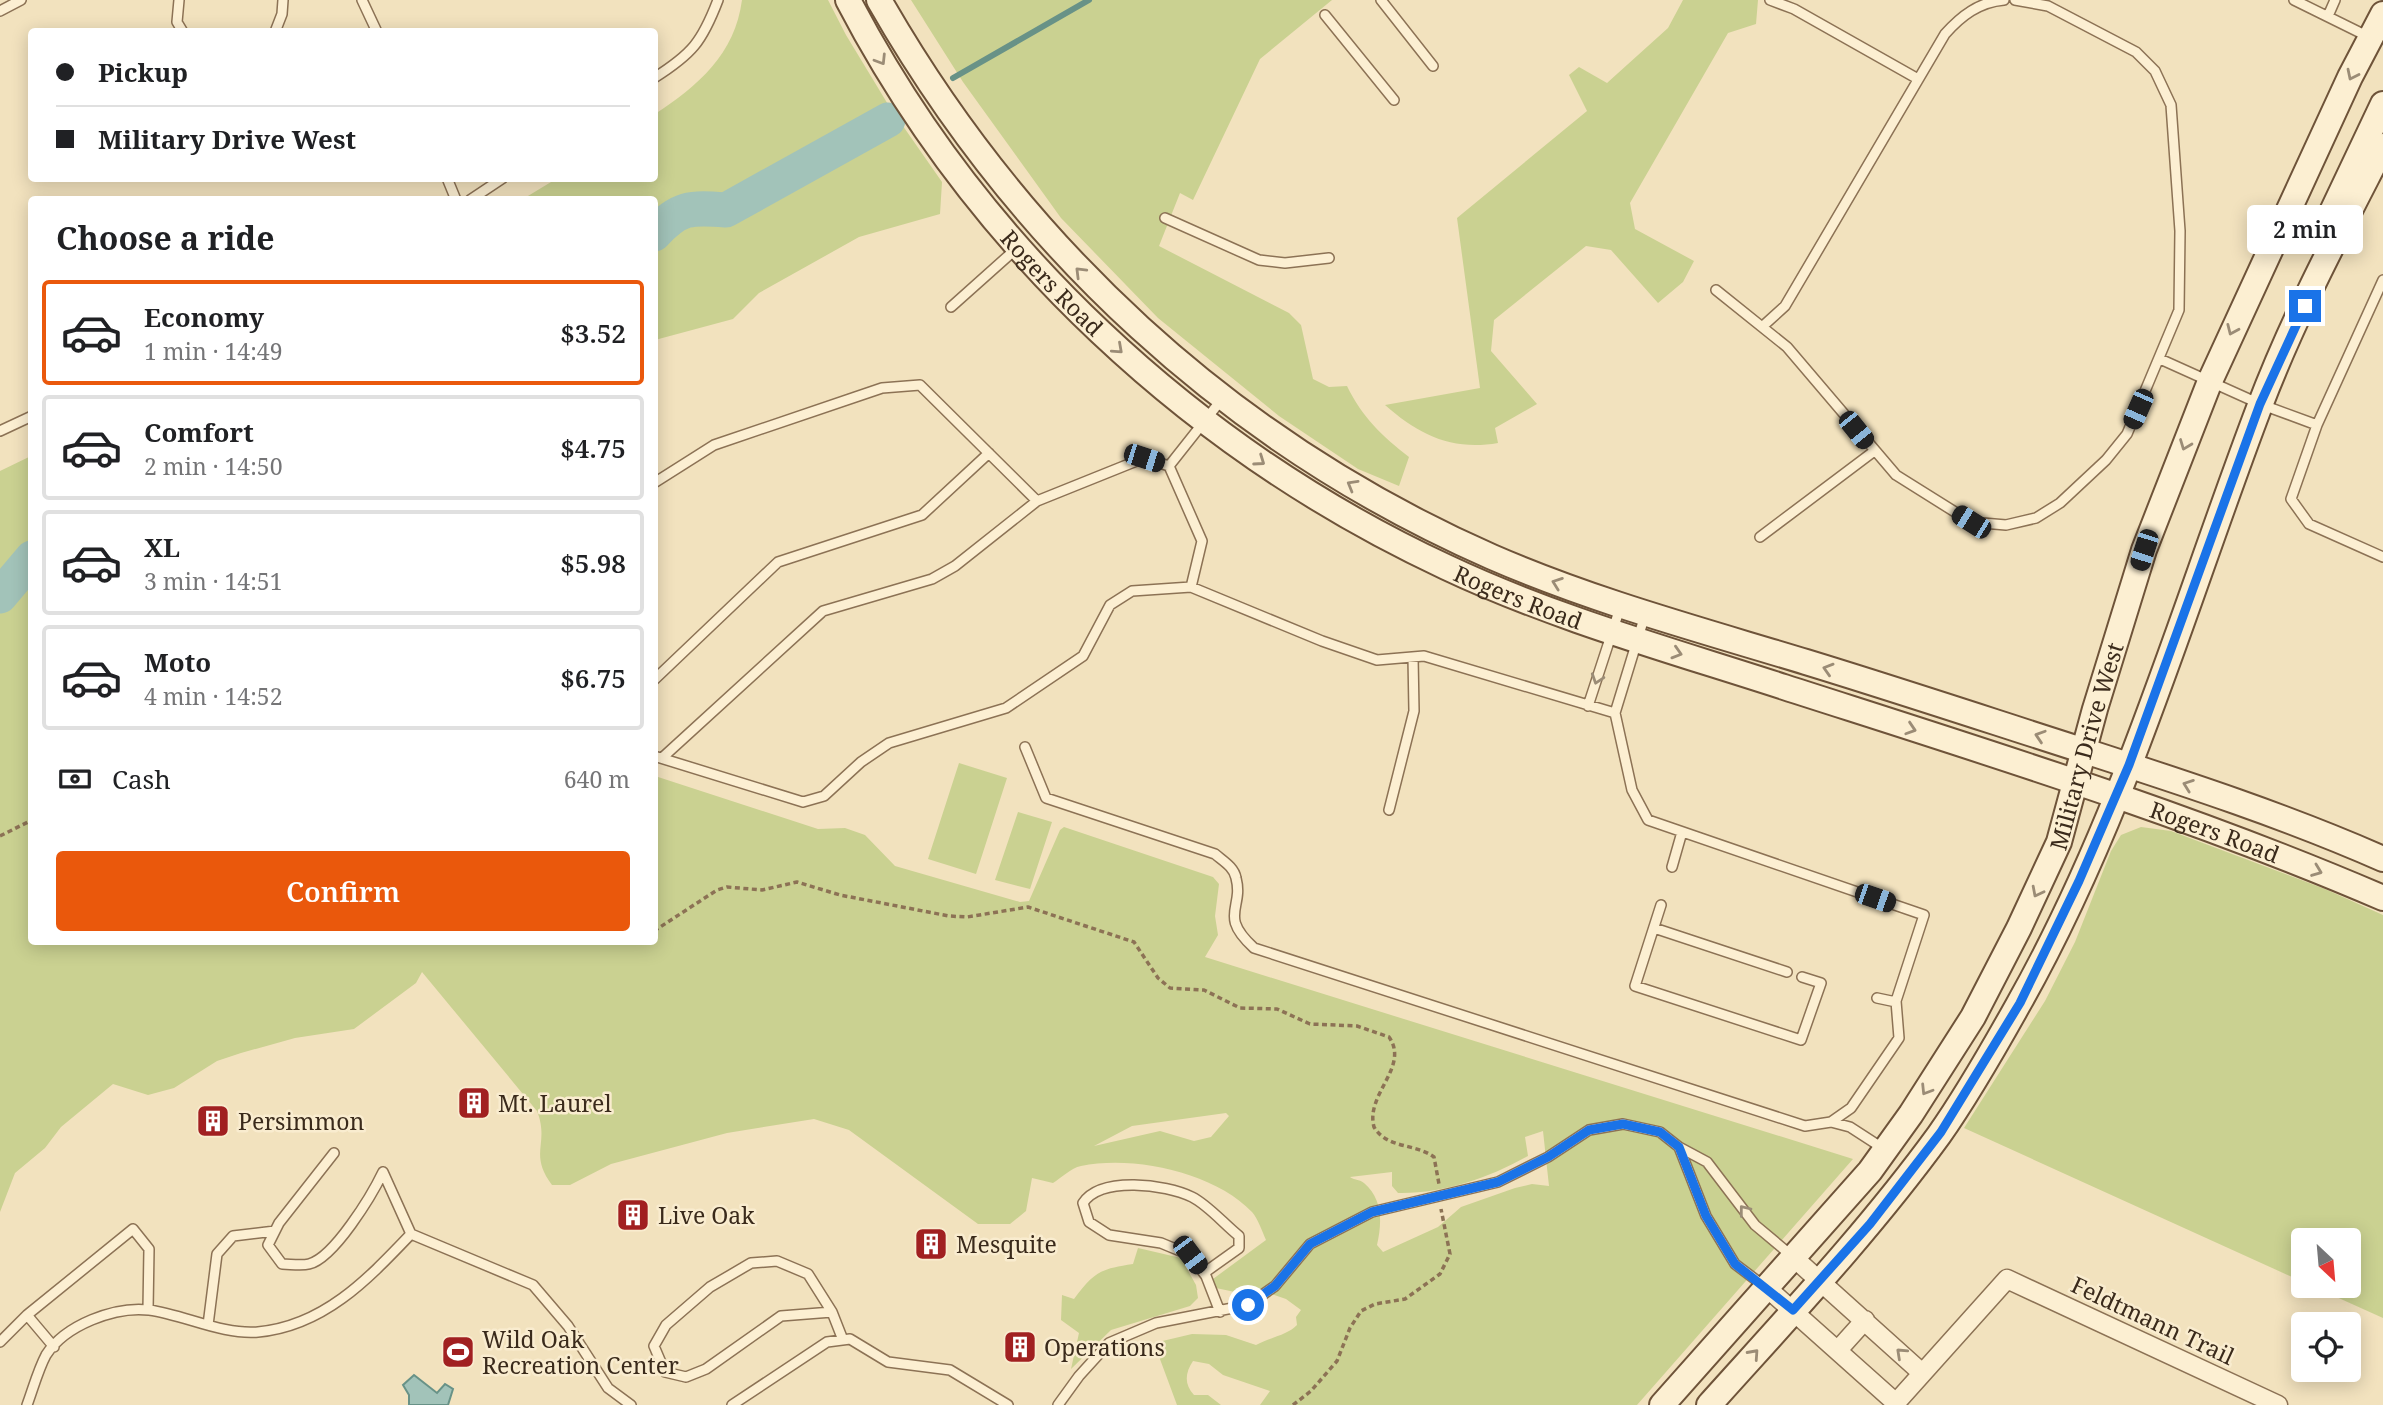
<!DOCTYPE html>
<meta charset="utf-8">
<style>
:root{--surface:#fff;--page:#f6f6f6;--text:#202124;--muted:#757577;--line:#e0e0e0;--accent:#ea580c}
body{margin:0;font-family:"Noto Serif",serif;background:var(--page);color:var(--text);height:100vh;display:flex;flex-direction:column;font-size:26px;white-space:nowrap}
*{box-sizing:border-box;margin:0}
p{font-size:23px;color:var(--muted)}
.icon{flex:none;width:38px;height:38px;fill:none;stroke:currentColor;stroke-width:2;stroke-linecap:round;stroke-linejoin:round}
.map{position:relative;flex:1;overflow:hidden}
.side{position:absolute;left:28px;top:196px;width:630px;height:749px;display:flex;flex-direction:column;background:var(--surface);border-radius:7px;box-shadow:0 4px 18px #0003}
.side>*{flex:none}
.banner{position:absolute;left:28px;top:28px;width:630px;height:154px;border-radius:7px;box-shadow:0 4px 18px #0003;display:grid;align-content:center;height:154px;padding:0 28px;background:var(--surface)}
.needle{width:46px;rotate:154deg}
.buttons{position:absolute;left:2291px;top:1228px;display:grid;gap:14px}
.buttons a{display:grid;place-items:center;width:70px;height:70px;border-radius:7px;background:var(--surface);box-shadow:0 4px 18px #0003;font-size:35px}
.end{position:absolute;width:32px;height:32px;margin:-16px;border:9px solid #1a73e8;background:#fff;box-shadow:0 0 0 4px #fff}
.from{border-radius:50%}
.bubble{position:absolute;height:49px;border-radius:7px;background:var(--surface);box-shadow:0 4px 18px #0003;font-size:23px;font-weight:600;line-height:49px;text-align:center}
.car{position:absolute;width:21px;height:42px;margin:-21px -10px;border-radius:9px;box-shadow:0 0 5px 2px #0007;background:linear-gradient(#222 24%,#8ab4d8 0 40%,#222 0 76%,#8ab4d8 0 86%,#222 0)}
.banner b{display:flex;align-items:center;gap:24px;height:66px;font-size:26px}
.banner b+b{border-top:2px solid var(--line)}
.banner i{width:18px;height:18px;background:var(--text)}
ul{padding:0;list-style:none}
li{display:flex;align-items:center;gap:21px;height:105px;margin:0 14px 10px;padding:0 14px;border:4px solid var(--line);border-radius:7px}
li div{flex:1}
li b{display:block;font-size:26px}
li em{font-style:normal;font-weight:600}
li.active{border-color:var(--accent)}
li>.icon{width:63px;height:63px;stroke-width:1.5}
h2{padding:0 28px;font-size:32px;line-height:84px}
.pay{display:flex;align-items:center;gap:18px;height:77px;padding:0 28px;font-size:26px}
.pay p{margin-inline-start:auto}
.cta{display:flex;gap:14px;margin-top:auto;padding:14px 28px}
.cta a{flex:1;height:80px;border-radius:7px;background:var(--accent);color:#fff;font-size:28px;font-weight:600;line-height:80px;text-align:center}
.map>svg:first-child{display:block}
</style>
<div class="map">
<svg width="2383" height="1405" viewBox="0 0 2383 1405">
<rect width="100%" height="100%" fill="#f2e2be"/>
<path fill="#cad191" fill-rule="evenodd" d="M742,0H828L846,35L889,106L942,182L940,214L859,237L759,293L733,319L655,340L654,200L523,199L556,179L654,178L655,114C698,86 735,54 742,0Z
M911,0H1332L1260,59L1193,200L1180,193L1159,246L1289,313L1301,325L1313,379L1329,387L1347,386C1362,417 1382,436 1409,457L1399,486L1358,469L1279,416L1158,318L1061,218L963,82Z
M1683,0H1758L1756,24L1728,33L1630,203L1635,229L1694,261L1683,282L1658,303L1611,250L1586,246L1494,320L1491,351L1537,404L1495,428L1498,443C1452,451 1419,435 1385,405L1480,388L1457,218L1587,111L1569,75L1579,67L1607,83L1668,28Z
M31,456L32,942H654L655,776L818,829L845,828L865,835L895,866L1020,902L1029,901L1060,830L1064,827L1213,877L1219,884L1215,916L1218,935L1205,957L1853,1159L1637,1405H1260L1270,1391L1223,1375L1209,1364L1193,1361C1185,1373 1184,1384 1194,1395H1208L1221,1405H1177L1154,1343L1192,1334L1226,1335L1256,1345C1268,1338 1288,1335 1297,1325L1296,1317L1301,1310L1286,1299L1260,1290L1249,1295L1216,1288L1213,1279L1266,1240C1262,1231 1258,1219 1252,1212C1214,1172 1133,1155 1081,1166C1071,1168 1061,1178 1053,1183L1032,1178L1026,1211L1010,1224H978L849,1130L814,1119L727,1133L611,1164L570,1185H552C528,1153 550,1144 537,1111L422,972L416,983L354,1029L295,1038L241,1053L217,1061L174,1088L148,1095L113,1084L61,1127L45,1148L15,1173L0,1212V471ZM1226,1113L1229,1116L1211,1137L1194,1141L1160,1131L1094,1146L1132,1126ZM1543,1131L1549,1186L1532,1184L1515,1188L1461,1207L1438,1227L1383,1252L1377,1245C1382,1223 1383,1199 1364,1183C1359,1179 1354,1180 1350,1177L1392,1172V1186L1398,1193C1443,1194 1489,1178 1528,1156L1525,1137Z
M959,763L1007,778L976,874L928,859Z
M1018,812L1052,822L1030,889L995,880Z
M2141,827L2171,831L2325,889L2383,915V1318L2312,1286H2348V1241H2303V1282L1964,1128L2045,1001L2075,942L2111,851L2121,835Z
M1138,1248L1181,1258L1196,1285L1198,1298L1190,1306L1111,1330L1071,1369L1079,1333L1061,1320L1062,1295L1074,1299C1094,1272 1100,1269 1133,1264Z"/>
<path fill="#a2c3b9" stroke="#689287" stroke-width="2" d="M414,1375L437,1393L445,1384L453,1389L448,1405H409V1395L403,1385Z"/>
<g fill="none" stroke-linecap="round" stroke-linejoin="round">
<path stroke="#689287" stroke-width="6" d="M953,78L1089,0"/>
<path stroke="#a2c3b9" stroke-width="35" d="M654,234C679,207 690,207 726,210L888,120
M0,596L32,558"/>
<defs>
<path id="lane" d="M179,0L177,22L183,32
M362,0L377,32
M1381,0L1433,66
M1770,0L1794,9L1918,79
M2294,0L2369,37
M0,11L21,0
M1325,15L1394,100
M2328,16L2335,0
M275,32L282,14L283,0
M654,78C692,54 702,42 718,0
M447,178L456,200
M470,200L503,178
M1165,218L1259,260L1285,263L1329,258
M2383,280L2317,425L2291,499L2309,524L2383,557
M1716,290L1787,347L1896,475L1971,522L2006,525L2036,518L2060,503L2106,460L2127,434L2179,310L2180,231L2171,105L2155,71L2136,52L2048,6L2015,0
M951,307L1017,248
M1763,326L1785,306L1945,34C1961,16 1979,2 2004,0
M2160,359L2260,404L2317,425
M1222,399L1169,466L1202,541L1191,587L1322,641L1377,660L1424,656L1615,713L1632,790L1648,820L1924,915L1896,1001L1899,1038L1851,1108L1831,1122L1850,1127L1884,1149
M0,431L32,416
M654,483L714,445L882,388L920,385L1037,501L1144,458L1169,466
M1760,537L1873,452
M654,680L778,562L922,515L989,453
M1588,706L1620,608
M1615,713L1645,615
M1025,747L1046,798L1215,854C1223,861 1234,867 1236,878C1244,909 1218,915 1254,948L1805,1126L1831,1122
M654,756L803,802L824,796L861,762L889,743L1006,708L1083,656L1110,605L1132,591L1191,587
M662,758L823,611L932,579L955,566L1037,501
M1389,810L1414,711L1413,657
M1672,867L1682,832
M1661,905L1635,986L1801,1040L1821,983L1802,977
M1654,928L1787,972
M1877,998L1896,1002
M1679,1147L1706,1216L1735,1264L1764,1286
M334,1153L279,1223L268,1245L282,1264C290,1264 301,1266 309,1264C334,1258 372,1195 383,1172
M411,1234L533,1285L568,1326L608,1388L631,1405
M1204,1273L1239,1248V1236C1224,1224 1208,1205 1192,1197C1165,1184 1101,1176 1083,1203L1089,1222L1109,1235L1161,1243L1190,1255L1206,1276L1220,1312
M832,1312L808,1274L777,1261L751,1263L710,1287L666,1325L654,1346L665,1372L686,1377L706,1369L781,1316L832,1312L843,1340
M27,1315L54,1347
M208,1325L217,1254L233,1236L275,1231
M0,1342L27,1315L133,1229L149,1249L148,1310
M27,1405C33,1389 38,1370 46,1355C65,1325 115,1306 149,1310C185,1315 222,1335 258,1332C324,1326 368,1279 411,1234L383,1172
M732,1405L827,1342L850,1339L888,1362L950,1370L1008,1405
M1058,1405L1079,1376L1109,1343L1156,1323L1248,1305L1275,1286L1310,1244L1372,1212L1498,1182L1548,1157L1589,1130L1623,1124L1660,1132L1679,1147L1707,1162L1755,1225L1792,1256"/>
<path id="street" d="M1793,1257L1922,1373
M1766,1287L1896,1403
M1838,1350L1865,1320
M1894,1405L2007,1279L2278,1405"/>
<g id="secondary">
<path id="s1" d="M848,0C977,248 1193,449 1446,567C1554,618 1670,650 1784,687C1986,752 2188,814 2383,898"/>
<path d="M879,0C1020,247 1230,442 1492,557C1593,601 1701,630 1806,662C1901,691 1994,722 2088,752C2187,784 2288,817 2383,859"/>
<path d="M2329,218L2383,104"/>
<path id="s2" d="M1662,1405L1870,1171L1911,1114L1973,1017L2019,928L2059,842L2095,709L2144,550L2210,381L2350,77L2383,14"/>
<path d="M1709,1405C1788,1317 1869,1231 1939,1135C1968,1094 1994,1048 2018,1005C2124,818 2183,608 2259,408C2293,318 2339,232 2383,146"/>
</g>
</defs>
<use href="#lane" stroke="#8c7255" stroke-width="12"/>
<use href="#street" stroke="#8c7255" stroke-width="21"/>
<use href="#secondary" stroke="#6e5339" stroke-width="28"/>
<path stroke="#8c7255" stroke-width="3.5" stroke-dasharray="5 3.5" stroke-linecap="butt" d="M0,836L32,820
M654,931L717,890L727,887L762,890L797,882L840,895L949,916L967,917L1028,907L1134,942L1158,978L1170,988L1204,990L1240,1008L1277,1009L1310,1024L1357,1026L1389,1037C1410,1067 1365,1094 1374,1127C1387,1149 1415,1143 1434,1157L1439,1184
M1293,1405L1311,1391L1337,1361L1350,1328L1361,1311L1375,1304L1405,1299L1440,1274L1450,1254L1441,1209"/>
<use href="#lane" stroke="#fcefd2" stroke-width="9"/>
<use href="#street" stroke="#fcefd2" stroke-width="18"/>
<use href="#secondary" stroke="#fcefd2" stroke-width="24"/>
</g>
<defs><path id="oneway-chevron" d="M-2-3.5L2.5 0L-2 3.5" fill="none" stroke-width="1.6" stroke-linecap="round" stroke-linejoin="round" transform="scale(1.75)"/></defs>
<g stroke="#9b8c76">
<use href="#oneway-chevron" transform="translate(881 60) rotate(58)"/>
<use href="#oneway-chevron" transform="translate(2352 75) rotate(116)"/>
<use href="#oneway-chevron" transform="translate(1080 272) rotate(-135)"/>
<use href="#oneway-chevron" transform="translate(2232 330) rotate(114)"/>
<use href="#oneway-chevron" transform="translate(1118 349) rotate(42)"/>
<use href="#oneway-chevron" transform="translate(2185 445) rotate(111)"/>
<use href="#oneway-chevron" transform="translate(1260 461) rotate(35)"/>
<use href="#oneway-chevron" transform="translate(1352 485) rotate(-150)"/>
<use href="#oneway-chevron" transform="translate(1557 583) rotate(-160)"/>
<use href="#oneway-chevron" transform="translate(1677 653) rotate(17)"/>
<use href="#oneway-chevron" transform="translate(1828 669) rotate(-163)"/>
<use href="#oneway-chevron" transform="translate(1597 679) rotate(108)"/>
<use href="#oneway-chevron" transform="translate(1911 729) rotate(18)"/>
<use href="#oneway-chevron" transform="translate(2040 736) rotate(-162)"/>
<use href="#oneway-chevron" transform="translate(2188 785) rotate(-160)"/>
<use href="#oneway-chevron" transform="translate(2317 871) rotate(21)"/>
<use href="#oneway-chevron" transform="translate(2037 892) rotate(117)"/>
<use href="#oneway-chevron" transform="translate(1926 1090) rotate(122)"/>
<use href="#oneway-chevron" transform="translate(1744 1210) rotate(-128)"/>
<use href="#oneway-chevron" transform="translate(1901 1353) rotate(-137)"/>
<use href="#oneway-chevron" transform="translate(1754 1354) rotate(-48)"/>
</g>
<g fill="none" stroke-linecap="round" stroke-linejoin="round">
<path stroke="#1a73e8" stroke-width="9" d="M1248,1305L1275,1286L1310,1244L1372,1212L1498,1182L1548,1157L1589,1130L1623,1124L1660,1132L1679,1147L1706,1216L1735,1264L1793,1310L1870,1224L1941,1132L2020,1003L2079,881L2129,765L2260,404L2305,306"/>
</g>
<defs>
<symbol id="building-square" viewBox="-11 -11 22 22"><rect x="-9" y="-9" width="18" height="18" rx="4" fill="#a12021" stroke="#f9eccf"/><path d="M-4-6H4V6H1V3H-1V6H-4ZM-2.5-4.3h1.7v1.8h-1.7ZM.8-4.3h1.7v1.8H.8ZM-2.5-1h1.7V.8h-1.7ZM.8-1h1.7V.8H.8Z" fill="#fff"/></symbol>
<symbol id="stadium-square" viewBox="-11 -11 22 22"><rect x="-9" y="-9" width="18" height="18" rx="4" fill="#a12021" stroke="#f9eccf"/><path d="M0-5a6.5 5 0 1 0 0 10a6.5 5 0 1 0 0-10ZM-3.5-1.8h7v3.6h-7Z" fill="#fff"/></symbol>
</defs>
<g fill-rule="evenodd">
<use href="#building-square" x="455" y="1084" width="38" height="38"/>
<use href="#building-square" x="194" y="1102" width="38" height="38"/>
<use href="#building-square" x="614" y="1196" width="38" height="38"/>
<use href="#building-square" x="912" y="1225" width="38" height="38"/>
<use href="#building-square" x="1001" y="1328" width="38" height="38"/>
<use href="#stadium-square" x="439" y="1333" width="38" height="38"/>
</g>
<g text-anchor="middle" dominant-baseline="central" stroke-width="5" stroke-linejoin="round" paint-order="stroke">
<g font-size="23" fill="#3a2a1b" stroke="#f9eccf">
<text stroke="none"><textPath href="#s1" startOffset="350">Rogers Road</textPath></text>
<text stroke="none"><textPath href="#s1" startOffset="917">Rogers Road</textPath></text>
<text stroke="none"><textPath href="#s2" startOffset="793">Military Drive West</textPath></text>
<text stroke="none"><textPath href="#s1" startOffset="1652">Rogers Road</textPath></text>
<text transform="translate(2153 1320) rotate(25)">Feldtmann Trail</text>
</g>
<g font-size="23" fill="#3a2a1b" stroke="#f9eccf" text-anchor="start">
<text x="498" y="1103">Mt. Laurel</text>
<text x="238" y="1121">Persimmon</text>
<text x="658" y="1215">Live Oak</text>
<text x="956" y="1244">Mesquite</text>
<text x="482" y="1339">Wild Oak<tspan x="482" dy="26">Recreation Center</tspan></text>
<text x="1044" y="1347">Operations</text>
</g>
</g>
</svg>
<div class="buttons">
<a><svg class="needle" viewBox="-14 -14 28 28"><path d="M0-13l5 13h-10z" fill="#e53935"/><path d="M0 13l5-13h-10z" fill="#757577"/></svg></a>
<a><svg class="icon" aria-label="locate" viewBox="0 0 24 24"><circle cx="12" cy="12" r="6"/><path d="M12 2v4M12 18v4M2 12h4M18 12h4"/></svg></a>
</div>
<i class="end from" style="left:1248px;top:1305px"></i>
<i class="end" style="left:2305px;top:306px"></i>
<div class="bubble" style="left:2247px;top:205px;width:116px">2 min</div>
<i class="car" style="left:2138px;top:409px;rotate:204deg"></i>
<i class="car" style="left:1856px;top:430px;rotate:141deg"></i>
<i class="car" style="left:1144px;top:458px;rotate:108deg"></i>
<i class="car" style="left:1971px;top:522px;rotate:302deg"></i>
<i class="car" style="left:2144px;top:550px;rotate:198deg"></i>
<i class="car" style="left:1875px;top:898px;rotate:109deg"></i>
<i class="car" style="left:1190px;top:1255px;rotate:143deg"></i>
<div class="banner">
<b><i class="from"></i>Pickup</b>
<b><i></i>Military Drive West</b>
</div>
<section class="side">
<h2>Choose a ride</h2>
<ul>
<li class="active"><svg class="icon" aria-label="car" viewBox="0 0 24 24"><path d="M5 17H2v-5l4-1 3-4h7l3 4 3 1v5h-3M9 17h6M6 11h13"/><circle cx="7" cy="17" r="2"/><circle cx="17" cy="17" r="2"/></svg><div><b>Economy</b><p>1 min · 14:49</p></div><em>$3.52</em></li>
<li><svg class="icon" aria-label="car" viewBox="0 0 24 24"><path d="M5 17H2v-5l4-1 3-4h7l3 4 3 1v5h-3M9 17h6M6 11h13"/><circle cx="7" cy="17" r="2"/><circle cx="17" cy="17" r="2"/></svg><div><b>Comfort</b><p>2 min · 14:50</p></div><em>$4.75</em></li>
<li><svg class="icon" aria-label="car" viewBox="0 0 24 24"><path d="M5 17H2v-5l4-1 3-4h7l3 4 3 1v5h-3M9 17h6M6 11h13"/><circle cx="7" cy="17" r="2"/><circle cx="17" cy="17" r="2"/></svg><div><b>XL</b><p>3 min · 14:51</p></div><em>$5.98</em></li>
<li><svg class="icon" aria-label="car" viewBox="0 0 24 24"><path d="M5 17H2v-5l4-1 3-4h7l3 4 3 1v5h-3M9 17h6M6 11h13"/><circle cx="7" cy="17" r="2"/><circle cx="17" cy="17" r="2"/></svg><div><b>Moto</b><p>4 min · 14:52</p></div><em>$6.75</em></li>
</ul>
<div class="pay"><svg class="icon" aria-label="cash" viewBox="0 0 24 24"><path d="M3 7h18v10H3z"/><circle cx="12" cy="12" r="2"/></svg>Cash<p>640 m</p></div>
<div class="cta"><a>Confirm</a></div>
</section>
</div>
